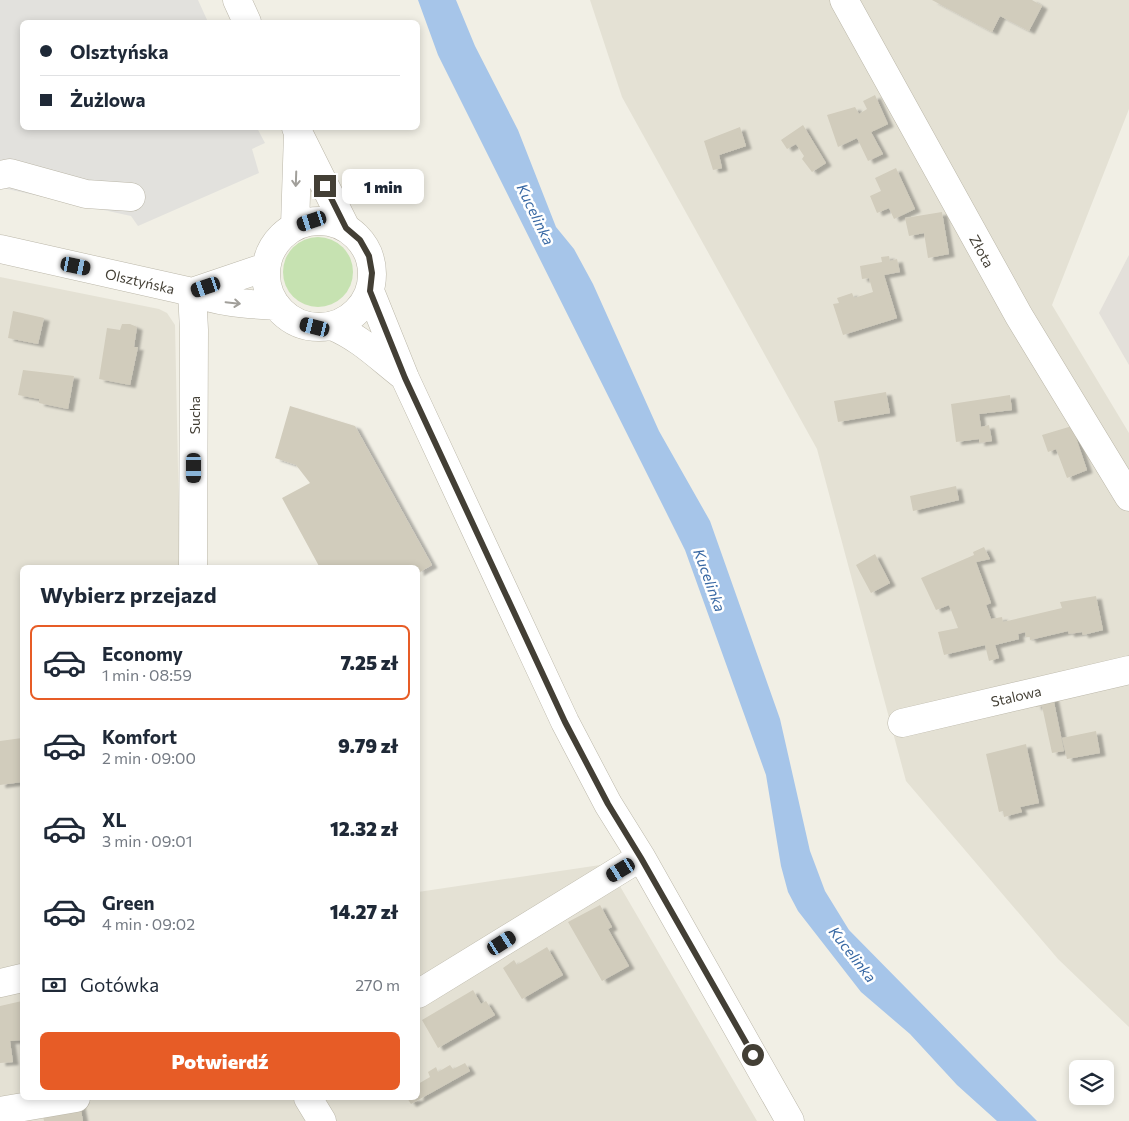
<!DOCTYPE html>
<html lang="pl">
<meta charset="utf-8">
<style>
:root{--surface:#fff;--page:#f6f6f7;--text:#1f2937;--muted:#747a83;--line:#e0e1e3;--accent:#e75c26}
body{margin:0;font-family:Commissioner,sans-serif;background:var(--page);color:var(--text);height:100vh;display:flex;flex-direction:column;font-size:19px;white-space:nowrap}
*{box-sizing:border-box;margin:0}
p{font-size:16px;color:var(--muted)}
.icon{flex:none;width:28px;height:28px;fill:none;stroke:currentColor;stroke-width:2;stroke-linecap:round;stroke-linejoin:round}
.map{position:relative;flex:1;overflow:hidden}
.panel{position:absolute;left:20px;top:565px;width:400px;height:535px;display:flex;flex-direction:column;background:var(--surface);border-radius:8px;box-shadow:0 2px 8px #0003}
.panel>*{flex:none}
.guide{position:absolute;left:20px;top:20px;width:400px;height:110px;border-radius:8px;box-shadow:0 2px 8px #0003;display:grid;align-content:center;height:110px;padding:0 20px;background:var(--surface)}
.controls{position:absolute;left:1069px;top:1060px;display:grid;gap:10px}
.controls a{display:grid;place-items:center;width:45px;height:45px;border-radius:8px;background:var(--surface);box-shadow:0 2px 8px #0003;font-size:25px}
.end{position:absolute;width:22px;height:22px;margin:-11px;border:6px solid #433f35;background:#fff;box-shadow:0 0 0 2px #fff}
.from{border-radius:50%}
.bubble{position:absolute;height:35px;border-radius:8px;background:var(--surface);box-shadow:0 2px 8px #0003;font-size:16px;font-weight:800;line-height:35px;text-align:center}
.car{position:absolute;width:15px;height:30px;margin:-15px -8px;border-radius:6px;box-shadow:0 0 4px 1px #0007;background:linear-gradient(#222 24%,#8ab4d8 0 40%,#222 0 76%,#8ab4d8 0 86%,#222 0)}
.guide b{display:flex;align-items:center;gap:18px;height:48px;font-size:19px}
.guide b+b{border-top:1px solid var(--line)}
.guide i{width:12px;height:12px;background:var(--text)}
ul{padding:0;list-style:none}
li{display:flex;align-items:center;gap:15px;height:75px;margin:0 10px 8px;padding:0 10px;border:2px solid transparent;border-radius:8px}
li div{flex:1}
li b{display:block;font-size:19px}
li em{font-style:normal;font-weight:800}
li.selected{border-color:var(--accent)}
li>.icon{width:45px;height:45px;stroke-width:1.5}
h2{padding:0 20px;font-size:22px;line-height:60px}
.pay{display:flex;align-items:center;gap:12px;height:55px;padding:0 20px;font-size:19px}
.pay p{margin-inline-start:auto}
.action{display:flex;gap:10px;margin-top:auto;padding:10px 20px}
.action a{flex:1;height:58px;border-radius:8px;background:var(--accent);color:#fff;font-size:20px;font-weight:800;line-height:58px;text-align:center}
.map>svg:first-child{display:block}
</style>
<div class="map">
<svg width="1129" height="1121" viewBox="0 0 1129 1121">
<defs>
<filter id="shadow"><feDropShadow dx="5.5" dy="3" stdDeviation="1" flood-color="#0004"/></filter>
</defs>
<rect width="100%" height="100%" fill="#f1efe5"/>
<path fill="#e4e1d4" d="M590,0H1129V109L1052,305L1129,433V1027L1058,959L906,781L817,449L622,97Z
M0,277L159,309L167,313L175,325L180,567L22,568V1098H418V892L607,864L757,1121H0Z"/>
<path fill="#e3e0da" d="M1129,255V365L1099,313Z"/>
<path fill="#c6e2b1" d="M283 272a35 35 0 1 1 70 0a35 35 0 1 1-70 0Z"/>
<path fill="#e2e1dd" d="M0,0H198L208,22H22V128H257L265,143L252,149L259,173L138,226L131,216L7,189L0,184Z"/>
<path fill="#a6c5e9" d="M418,0H456L475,46L518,130L556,227L574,249L593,284L659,431L710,521L780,719L810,851L825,891L849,930L1037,1121H997L957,1085L910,1034L861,992L798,911L788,892L781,866L766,775L685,550L438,55Z"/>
<path fill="#d1ccbc" filter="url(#shadow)" d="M932,0H1032L1042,6L1029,31L1000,16L992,32Z
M875,95L888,124L871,132L883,154L868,161L857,138L838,147L827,115L855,107L859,114L867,109L863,101Z
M803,125L826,163L812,172L802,159L804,156L796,144L787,149L781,140Z
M740,127L746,146L719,155L722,168L713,170L704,141Z
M896,168L915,209L894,219L889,208L877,213L870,196L881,191L875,178Z
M942,212L949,254L928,258L924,233L909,236L905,218Z
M889,256L890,261L897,259L900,272L884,275L897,318L843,335L833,304L839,303L837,298L852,293L854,298L873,292L869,278L862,279L860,266L882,262L881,257Z
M13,311L44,318L38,344L8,338Z
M122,324H130L137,327L134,347H138L130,385L99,379L107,328L120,330Z
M23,370L74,376L68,409L39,403V399L18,395Z
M886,392L890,413L838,422L834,401Z
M1010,395L1012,410L979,414L981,427L989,425L992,441L979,443V439L956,442L951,404Z
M290,406L355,426L432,565L418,573V568H320L282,498L310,483L296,465L275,458Z
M1072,426L1087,470L1067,478L1056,449L1048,452L1042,435Z
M956,486L959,500L913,511L910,496Z
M984,547L990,559L976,562L991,603L986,605L991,619L1002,617L1003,622L1062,608L1060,602L1096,596L1103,630L1083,635L1082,632L1069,634L1068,631L1030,640V637H1026L1025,632L1018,634L1019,639L995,645L999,658L989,661L985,645L944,655L938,632L958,628L949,605L936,610L921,578L974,555L973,552Z
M875,554L890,583L871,593L856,565Z
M1053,697L1064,751L1052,753L1042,706L1036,707L1035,700Z
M1096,731L1100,753L1067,759L1062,738Z
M22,738V782L0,785V741Z
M1026,744L1039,803L1020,807L1022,812L1004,817L1003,811L999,812L986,754Z
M600,905L612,927L608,929L629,966L602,981L568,922Z
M547,947L563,975L522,999L503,968L514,960L517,965Z
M473,990L481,1004L486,1001L495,1015L438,1048L422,1020Z
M22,1001V1040L10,1041L13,1062L0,1063V1006Z
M465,1063L470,1071L411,1104L407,1098H418V1084L430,1077L428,1072L436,1067L438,1072L450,1065L453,1069Z
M79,1100L83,1121H44L41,1107Z"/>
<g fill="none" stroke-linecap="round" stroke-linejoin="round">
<defs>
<path id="minor" d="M237,0L247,22
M844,0L1019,316L1129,497
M296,128L346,228
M0,175L10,173L86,194L131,197
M266 274a53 53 0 1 1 106 0a53 53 0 1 1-106 0Z
M295,226L298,133
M0,249L192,292C220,303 247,304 277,306
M370,291L405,378L565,722L608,804L641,857L790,1121
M192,292L194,330L193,568
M192,292L266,267
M332,326C359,337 379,357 402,375
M902,723L1129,670
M0,983L22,978
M418,994L641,857
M308,1098L322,1121
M0,1111L76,1098"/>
</defs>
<use href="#minor" stroke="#bbb7a9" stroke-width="29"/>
<use href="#minor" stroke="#fff" stroke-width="28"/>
</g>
<defs><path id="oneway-shaft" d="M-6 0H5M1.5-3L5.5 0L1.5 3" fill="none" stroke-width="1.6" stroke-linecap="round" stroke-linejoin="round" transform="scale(1.25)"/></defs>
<g stroke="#a19f9a">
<use href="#oneway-shaft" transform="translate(296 179) rotate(92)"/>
<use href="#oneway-shaft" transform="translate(233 303) rotate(6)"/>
</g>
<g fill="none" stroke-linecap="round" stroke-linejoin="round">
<path stroke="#433f35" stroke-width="6" d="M325,186L346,228L360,240L369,256L372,273L370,291L405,378L565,722L608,804L641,858L753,1055"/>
</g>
<g text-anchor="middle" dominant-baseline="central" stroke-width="5" stroke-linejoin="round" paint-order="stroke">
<g font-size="14" fill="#433f35" stroke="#fff">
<text transform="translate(982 251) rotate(61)">Złota</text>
<text transform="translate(140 281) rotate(13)">Olsztyńska</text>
<text transform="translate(194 415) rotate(-90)">Sucha</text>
<text transform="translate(1016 696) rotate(-13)">Stalowa</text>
</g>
<g font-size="15" font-style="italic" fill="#3969a4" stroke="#fff">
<text transform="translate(536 214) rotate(64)">Kucelinka</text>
<text transform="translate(710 580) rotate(70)">Kucelinka</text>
<text transform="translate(853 954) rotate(52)">Kucelinka</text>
</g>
</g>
</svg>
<div class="controls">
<a><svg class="icon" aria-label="layers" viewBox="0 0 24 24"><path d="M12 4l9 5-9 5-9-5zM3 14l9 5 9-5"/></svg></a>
</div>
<i class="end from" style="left:753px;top:1055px"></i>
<i class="end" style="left:325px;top:186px"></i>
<div class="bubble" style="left:342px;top:169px;width:82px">1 min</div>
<i class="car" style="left:312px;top:221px;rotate:252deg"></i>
<i class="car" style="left:76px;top:266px;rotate:102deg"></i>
<i class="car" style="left:206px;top:287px;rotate:251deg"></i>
<i class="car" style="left:315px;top:327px;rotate:284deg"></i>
<i class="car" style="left:194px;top:468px;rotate:180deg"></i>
<i class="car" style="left:621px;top:870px;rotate:239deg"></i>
<i class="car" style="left:502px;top:943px;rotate:58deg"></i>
<div class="guide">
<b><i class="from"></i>Olsztyńska</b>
<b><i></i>Żużlowa</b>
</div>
<section class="panel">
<h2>Wybierz przejazd</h2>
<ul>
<li class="selected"><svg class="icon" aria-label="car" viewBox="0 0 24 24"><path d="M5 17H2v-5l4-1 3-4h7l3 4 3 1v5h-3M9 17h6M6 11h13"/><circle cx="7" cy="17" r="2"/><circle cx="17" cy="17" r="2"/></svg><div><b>Economy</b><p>1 min · 08:59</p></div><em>7.25 zł</em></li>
<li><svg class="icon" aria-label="car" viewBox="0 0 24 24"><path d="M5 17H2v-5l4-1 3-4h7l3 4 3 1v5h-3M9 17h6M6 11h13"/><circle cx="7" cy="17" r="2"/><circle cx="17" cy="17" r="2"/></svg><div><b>Komfort</b><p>2 min · 09:00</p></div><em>9.79 zł</em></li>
<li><svg class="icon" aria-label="car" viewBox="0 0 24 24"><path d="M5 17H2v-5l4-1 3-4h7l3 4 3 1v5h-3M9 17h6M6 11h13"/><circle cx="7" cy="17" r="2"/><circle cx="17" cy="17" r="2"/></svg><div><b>XL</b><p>3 min · 09:01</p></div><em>12.32 zł</em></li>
<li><svg class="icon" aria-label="car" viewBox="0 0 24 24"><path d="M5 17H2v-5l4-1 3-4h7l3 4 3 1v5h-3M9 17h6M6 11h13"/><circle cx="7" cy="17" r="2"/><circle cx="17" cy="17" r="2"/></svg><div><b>Green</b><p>4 min · 09:02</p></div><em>14.27 zł</em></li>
</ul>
<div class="pay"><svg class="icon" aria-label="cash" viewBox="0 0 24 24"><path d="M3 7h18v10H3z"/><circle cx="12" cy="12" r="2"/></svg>Gotówka<p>270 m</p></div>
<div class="action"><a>Potwierdź</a></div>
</section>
</div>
